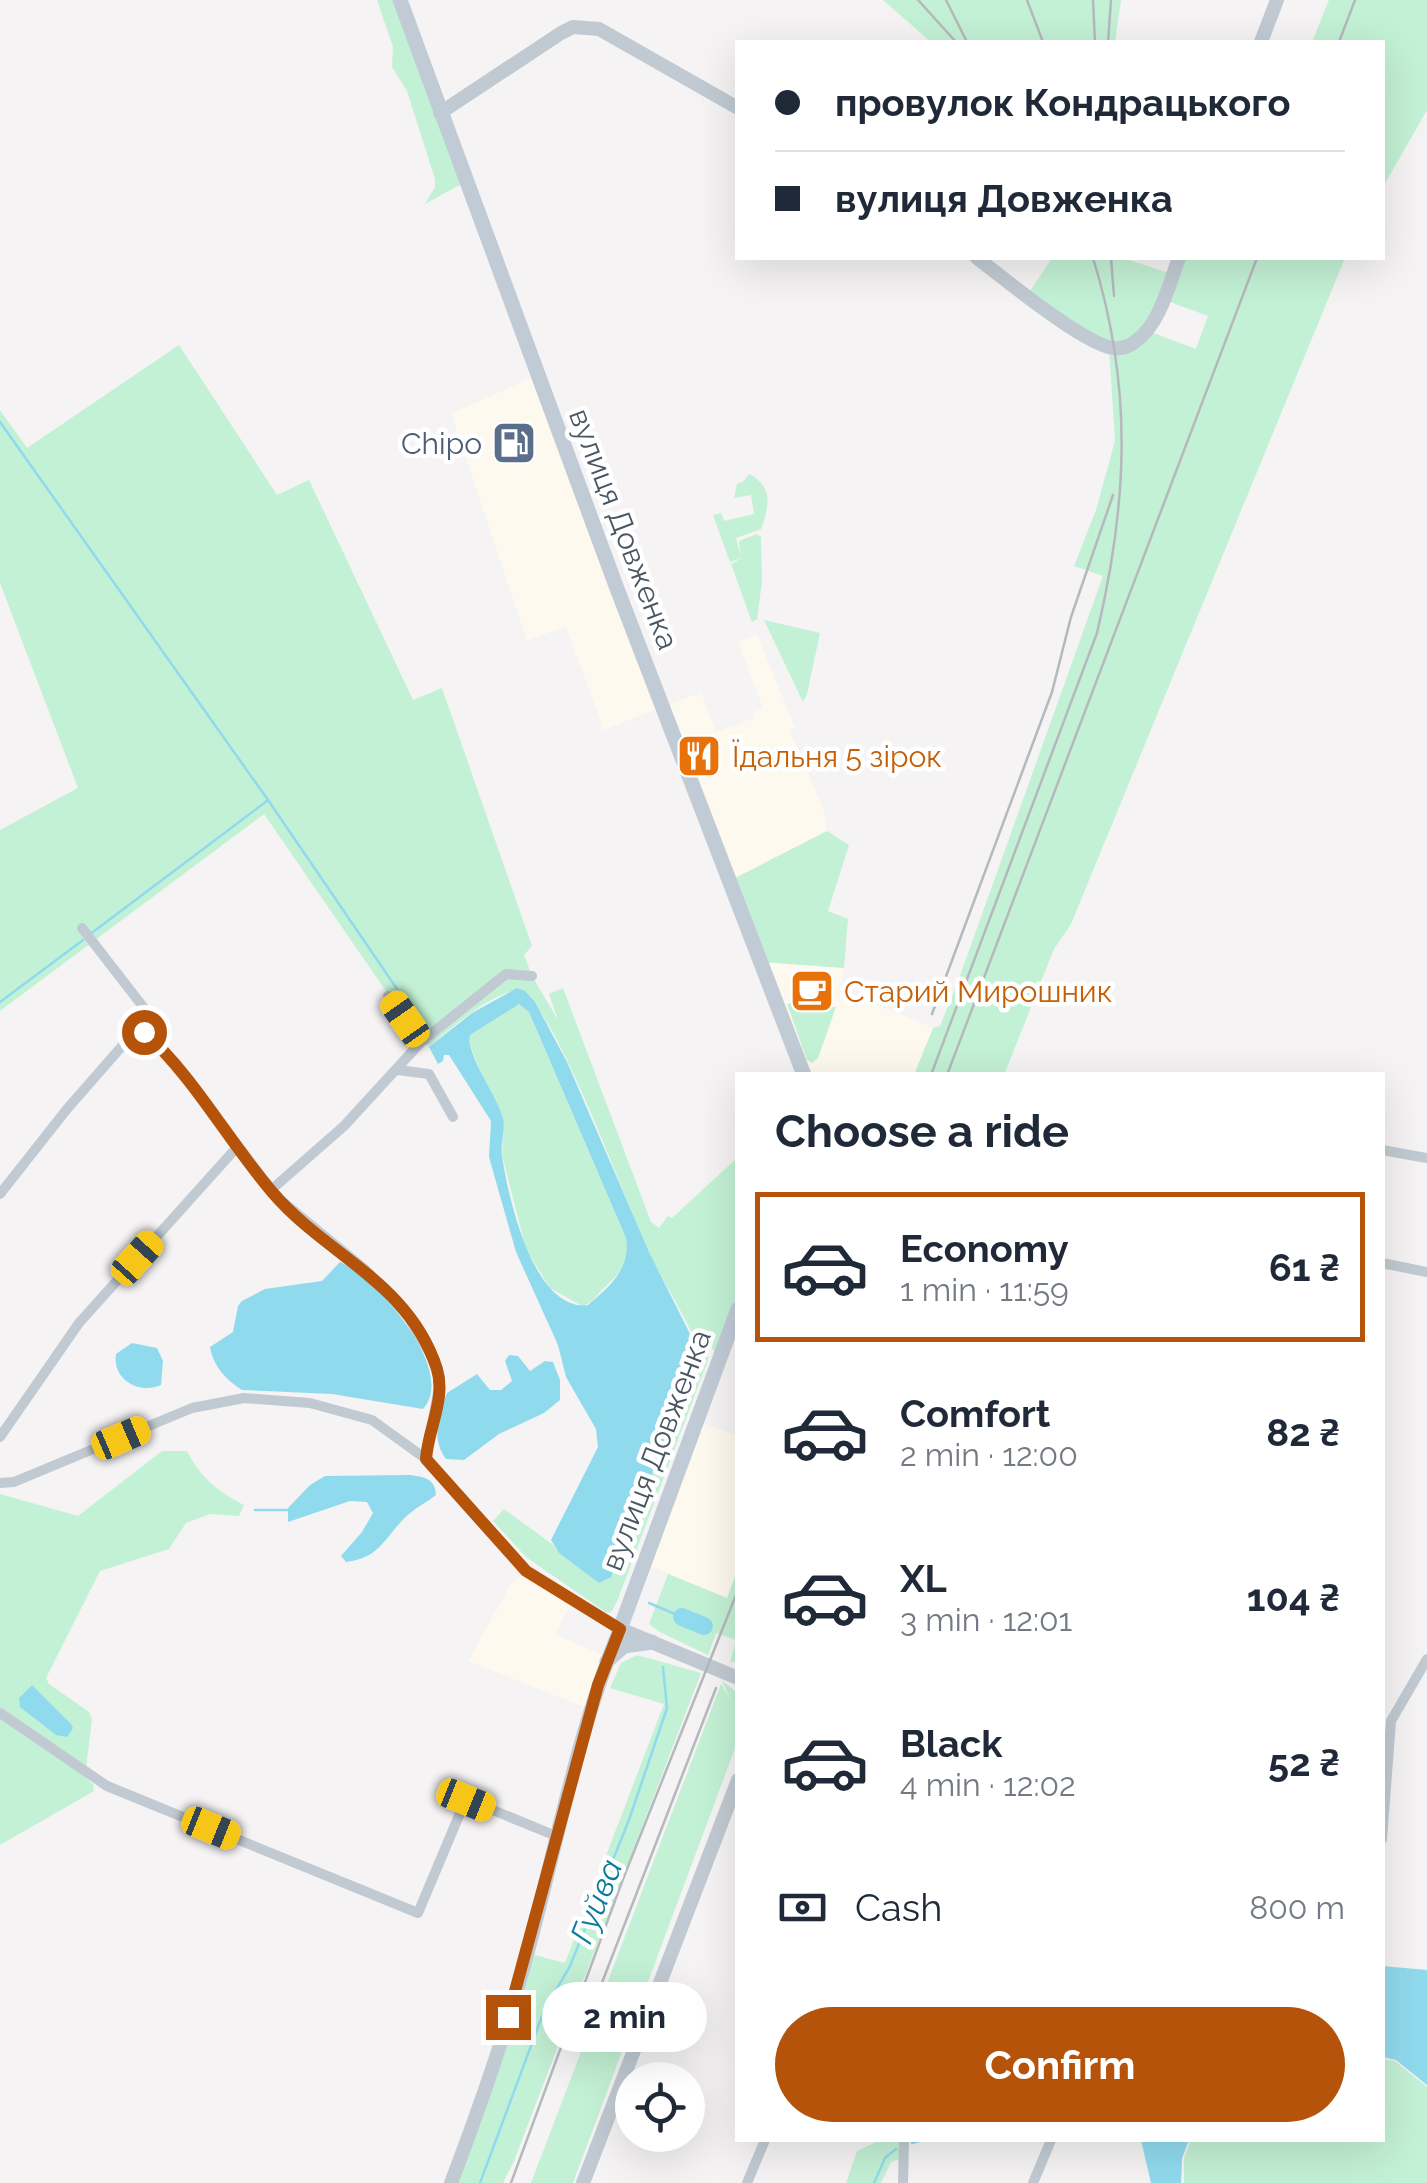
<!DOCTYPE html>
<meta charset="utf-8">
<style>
:root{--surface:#fff;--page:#f2f2f3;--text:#1f2937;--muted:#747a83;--line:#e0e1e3;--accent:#b45309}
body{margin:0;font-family:Raleway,sans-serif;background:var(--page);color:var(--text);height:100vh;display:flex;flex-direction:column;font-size:38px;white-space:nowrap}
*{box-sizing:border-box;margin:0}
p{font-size:32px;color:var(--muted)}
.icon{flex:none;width:55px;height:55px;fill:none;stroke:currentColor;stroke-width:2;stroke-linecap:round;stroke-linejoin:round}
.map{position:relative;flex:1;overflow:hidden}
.sheet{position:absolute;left:735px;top:1072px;width:650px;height:1070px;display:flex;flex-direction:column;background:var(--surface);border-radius:0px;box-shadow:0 10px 40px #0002}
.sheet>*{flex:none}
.guide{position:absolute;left:735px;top:40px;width:650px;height:220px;border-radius:0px;box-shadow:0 10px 40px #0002;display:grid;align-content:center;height:220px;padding:0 40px;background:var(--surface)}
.buttons{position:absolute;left:615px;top:2062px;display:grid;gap:20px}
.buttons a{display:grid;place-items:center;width:90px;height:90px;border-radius:50%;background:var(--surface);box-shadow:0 10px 40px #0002;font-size:50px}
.end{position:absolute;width:45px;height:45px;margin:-22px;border:12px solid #b45309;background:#fff;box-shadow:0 0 0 5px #fff}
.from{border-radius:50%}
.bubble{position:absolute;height:70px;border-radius:35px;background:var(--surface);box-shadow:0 10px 40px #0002;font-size:32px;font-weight:700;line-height:70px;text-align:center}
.car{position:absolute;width:30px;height:60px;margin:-30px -15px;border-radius:12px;box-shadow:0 0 8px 2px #0007;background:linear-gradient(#f5c518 24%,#345 0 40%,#f5c518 0 76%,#345 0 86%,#f5c518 0)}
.guide b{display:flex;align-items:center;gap:35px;height:95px;font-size:38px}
.guide b+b{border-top:2px solid var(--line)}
.guide i{width:25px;height:25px;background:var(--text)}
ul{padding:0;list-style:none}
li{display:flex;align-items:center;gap:30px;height:150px;margin:0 20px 15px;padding:0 20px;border:5px solid transparent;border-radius:0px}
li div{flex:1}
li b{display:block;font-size:38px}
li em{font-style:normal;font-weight:700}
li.on{border-color:var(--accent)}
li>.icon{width:90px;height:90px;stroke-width:1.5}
h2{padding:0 40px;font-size:45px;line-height:120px}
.pay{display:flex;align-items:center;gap:25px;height:110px;padding:0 40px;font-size:38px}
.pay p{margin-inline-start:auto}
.action{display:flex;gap:20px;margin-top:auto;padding:20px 40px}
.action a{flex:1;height:115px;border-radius:60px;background:var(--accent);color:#fff;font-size:40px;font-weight:700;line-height:115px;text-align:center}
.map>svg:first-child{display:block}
</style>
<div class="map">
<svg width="1427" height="2183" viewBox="0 0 1427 2183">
<rect width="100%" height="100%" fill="#f5f3f3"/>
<path fill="#fdf9ef" d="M537,375L663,707L701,692L716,732L754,718L753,713L763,708L738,642L757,634L795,728L790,731L824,811L827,831L729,881L662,707L604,730L566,626L527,641L451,414Z
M761,962L844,968L841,990L933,1028L914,1075H804Z
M696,1420L737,1436V1571L727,1598L643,1563Z
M526,1571L572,1602L555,1634L608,1658L592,1710L468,1661L511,1584Z"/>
<path fill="#c3f1d5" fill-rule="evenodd" d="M377,0H400L465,182L425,204L435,187V179L407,91L392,67L393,47Z
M883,0H1121L1115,42H931Z
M1329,0H1427V110L1383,187L1382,42H1312Z
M1052,258H1123L1172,274L1179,258H1345L1071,924L1054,949L1004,1075H914L933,1028L940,1026L957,984L1103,576L1074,566L1096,510L1115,441L1109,348L1026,297ZM1162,299L1208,316L1196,349L1148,331Z
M179,345L277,495L309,480L413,700L442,688L532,946L524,955L532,976L558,1020L549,994L563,988L651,1222L659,1228L668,1216L672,1218L737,1158V1309L719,1359L710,1345L708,1360L618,1599L612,1611L607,1613L526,1557L493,1521L504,1509L552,1544L559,1553L700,1354C688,1318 664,1285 648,1250C625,1201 557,1010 520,989C486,996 456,1025 429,1046L421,1042L264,814L0,1011V830L78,788L0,583V410L27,448Z
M749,474C774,487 769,507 761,529L736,538L741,556L739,541L757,534L761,537L762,581L757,619L752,622L731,564L742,558L730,562L713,515L721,513L724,521L754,514L751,495L734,498L737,484L744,481Z
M764,620L820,633L807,694L803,702Z
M827,831L849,845L828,911L848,919L844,968L761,962L729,881Z
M799,1002L801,1008L836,1007L818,1058L812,1063L807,1060L787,1004Z
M522,1004L529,1012L626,1238C630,1264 619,1274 602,1290C594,1298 593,1303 582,1306L550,1288L526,1249L502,1155L504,1127L468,1041L470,1035L516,1005Z
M162,1451H187C201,1479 218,1491 244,1505L239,1516L210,1514L186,1523L169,1549L100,1571L46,1678L49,1684L89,1712L92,1719L85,1777L93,1784L94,1791L0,1845V1494L78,1516Z
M737,1571V1662H730L736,1640L716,1633L708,1655L660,1632L649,1624L668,1574L727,1598Z
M637,1655L701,1673L514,2161L503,2183H451L527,1953L565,1963L664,1704L610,1688L621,1663Z
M722,1681L737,1692V1743L573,2183H531L721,1684L731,1701Z
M1383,2059L1395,2061L1427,2087V2183H1184V2158L1191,2140H1382Z
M880,2140H904V2158L891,2162L881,2183H846L857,2151Z"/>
<path fill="#90daee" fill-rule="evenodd" d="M517,988L525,991L535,1002L567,1062L649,1252L700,1354L611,1577L599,1583L559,1553L551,1540L598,1447L596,1429L566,1377L558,1345L516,1252L489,1157L491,1121L449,1055H444L443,1061L438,1064L429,1047L472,1013ZM519,1004L529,1012L626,1238C631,1269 609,1287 588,1305C533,1312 508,1196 502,1156C500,1143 506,1131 503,1118C494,1091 475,1069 469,1041L470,1035Z
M340,1262C376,1278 458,1370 423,1409L332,1394L242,1390C226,1380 213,1366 210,1347L233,1332L238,1306L242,1301L265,1289L322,1281Z
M132,1343L157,1348L163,1361L161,1385C139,1395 112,1379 116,1354Z
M509,1355L518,1356L530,1371L545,1361L553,1362L560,1380V1400L544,1413L499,1434L464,1460L446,1459C431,1439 438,1415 447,1393L477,1374L490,1390H501L512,1381L505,1361Z
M410,1475C424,1477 435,1478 436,1495C427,1502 417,1507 409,1514C384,1536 383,1557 346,1562L341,1556L362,1532L373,1513L367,1502L350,1501L288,1522V1508L310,1485L325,1476Z
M32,1685L71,1724L73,1728L67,1737L56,1735L20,1707L19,1698Z
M1382,1966L1427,1970V2085L1396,2060L1383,2057Z
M1141,2140H1189L1182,2158L1181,2183H1151Z"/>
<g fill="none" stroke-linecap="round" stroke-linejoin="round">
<path stroke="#90daee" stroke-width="2.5" d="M0,422L268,800L425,1030
M89,935L267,801
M0,1002L83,940
M255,1510H288
M649,1603L682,1617
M912,2143L922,2140
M480,2183L544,2011L570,1966L629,1820L667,1708L663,1667
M874,2183L885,2158L896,2149"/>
<path stroke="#90daee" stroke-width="18" d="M682,1617L704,1626"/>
<path stroke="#c1cad2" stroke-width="10" d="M82,928L144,1008L148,1021L146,1033
M388,996L421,1042
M398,1070L429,1074L453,1117
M1382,1150L1427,1158
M271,1190L344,1126L421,1042L506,974L532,976
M0,1194L67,1109L130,1037L139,1031L146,1033L183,1074L277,1197L366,1270L408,1316L433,1359L440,1381L426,1459L526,1571L620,1629
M1382,1263L1427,1272
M0,1437L79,1323L238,1146
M0,1483L14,1482L192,1408L244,1398L310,1403L372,1420L426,1459
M0,1713L107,1786L418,1913L466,1799L556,1836
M1382,1839L1391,1721L1427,1659
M747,2183L765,2140
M903,2183L904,2140
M1033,2183L1051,2140"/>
<path stroke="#c1cad2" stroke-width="14" d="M1261,42L1277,0
M440,113L561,33L573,27L599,29L738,108
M977,258C1002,277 1086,346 1114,348C1122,349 1130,346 1136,341C1160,324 1169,284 1179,258
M451,2183C480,2107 507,2030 528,1951C557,1844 577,1732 620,1629L738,1678
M583,2183L738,1780"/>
<path stroke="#c1cbd6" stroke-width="15" d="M400,0L616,586L804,1075
M620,1629L738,1309
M607,1661L624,1646L652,1642"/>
<path stroke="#b5b8bd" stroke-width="2.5" d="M918,0L956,42
M946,0L967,42
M1027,0L1043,42
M1093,0L1095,42
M1108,42L1111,0
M1339,42L1355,0
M1111,258L1114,296
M932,1014L1052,692L1071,617L1113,495
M931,1075L1097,633C1128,502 1133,387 1093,258
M947,1075L1257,258
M586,2024L716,1688
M511,2183L623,1879L738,1590"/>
</g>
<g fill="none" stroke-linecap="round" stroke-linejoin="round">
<path stroke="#b45309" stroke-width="12" d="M144,1032C195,1078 228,1141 273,1193C327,1256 409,1282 437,1369C446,1399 428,1429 426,1459L526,1571L620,1629L598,1685L508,2017"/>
</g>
<defs>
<symbol id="fuel-square" viewBox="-11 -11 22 22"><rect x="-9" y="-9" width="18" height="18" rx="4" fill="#5c6f8a" stroke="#fff"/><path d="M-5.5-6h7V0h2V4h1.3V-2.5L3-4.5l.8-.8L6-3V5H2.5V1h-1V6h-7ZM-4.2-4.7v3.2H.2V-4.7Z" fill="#fff"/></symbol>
<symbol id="restaurant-square" viewBox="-11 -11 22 22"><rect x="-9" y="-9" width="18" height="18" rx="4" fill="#e8710a" stroke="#fff"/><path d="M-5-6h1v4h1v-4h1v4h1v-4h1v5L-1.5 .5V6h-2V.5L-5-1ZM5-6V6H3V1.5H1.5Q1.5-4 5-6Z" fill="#fff"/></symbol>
<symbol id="cafe-square" viewBox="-11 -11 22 22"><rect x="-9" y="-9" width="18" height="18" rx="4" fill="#e8710a" stroke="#fff"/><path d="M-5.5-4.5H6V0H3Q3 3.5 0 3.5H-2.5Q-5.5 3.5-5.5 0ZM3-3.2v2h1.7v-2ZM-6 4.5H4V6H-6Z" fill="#fff"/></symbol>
</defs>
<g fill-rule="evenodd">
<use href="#fuel-square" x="489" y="418" width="50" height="50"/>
<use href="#restaurant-square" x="674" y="731" width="50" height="50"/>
<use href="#cafe-square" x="787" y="966" width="50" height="50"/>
</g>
<g text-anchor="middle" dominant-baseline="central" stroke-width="9" stroke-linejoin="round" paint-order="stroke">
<g font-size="30" fill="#4e5e75" stroke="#fff" text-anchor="end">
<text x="482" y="443">Chipo</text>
</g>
<g font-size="30" fill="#4a5661" stroke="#fff">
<text transform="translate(624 529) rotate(69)">вулиця Довженка</text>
<text transform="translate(656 1450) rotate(-69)">вулиця Довженка</text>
</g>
<g font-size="30" fill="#c56008" stroke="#fff" text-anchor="start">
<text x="732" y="756">Їдальня 5 зірок</text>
<text x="844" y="991">Старий Мирошник</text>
</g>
<g font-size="32" font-style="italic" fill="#0c7c9b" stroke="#fff">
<text transform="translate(596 1901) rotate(-68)">Гуйва</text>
</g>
</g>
</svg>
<div class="buttons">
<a><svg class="icon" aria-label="locate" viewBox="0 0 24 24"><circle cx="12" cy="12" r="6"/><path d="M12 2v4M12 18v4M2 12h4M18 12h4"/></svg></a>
</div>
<i class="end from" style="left:144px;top:1032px"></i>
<i class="end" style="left:508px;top:2017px"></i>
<div class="bubble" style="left:542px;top:1982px;width:165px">2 min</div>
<i class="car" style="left:405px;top:1019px;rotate:325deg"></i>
<i class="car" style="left:137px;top:1258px;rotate:42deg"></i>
<i class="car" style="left:121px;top:1438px;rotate:67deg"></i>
<i class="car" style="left:466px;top:1800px;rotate:112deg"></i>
<i class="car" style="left:211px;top:1828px;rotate:112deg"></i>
<div class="guide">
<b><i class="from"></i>провулок Кондрацького</b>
<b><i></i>вулиця Довженка</b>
</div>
<section class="sheet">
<h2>Choose a ride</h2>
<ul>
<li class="on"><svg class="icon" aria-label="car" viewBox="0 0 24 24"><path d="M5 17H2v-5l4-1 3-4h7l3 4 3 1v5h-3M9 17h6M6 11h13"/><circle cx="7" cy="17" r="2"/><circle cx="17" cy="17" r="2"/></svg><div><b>Economy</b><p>1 min · 11:59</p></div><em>61 ₴</em></li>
<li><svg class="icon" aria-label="car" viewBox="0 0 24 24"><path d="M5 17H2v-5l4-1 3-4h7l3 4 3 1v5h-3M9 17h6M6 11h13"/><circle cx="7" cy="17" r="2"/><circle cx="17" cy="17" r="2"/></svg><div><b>Comfort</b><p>2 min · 12:00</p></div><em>82 ₴</em></li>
<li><svg class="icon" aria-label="car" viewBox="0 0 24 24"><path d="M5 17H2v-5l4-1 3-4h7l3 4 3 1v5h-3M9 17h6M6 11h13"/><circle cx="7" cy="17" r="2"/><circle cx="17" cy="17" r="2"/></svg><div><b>XL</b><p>3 min · 12:01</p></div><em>104 ₴</em></li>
<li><svg class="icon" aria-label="car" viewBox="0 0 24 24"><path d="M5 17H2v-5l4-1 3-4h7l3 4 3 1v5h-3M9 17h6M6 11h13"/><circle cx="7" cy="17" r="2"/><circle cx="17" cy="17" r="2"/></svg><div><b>Black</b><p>4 min · 12:02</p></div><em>52 ₴</em></li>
</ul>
<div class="pay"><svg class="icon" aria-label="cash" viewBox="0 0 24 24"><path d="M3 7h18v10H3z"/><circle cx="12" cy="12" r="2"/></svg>Cash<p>800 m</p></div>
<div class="action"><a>Confirm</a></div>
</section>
</div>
